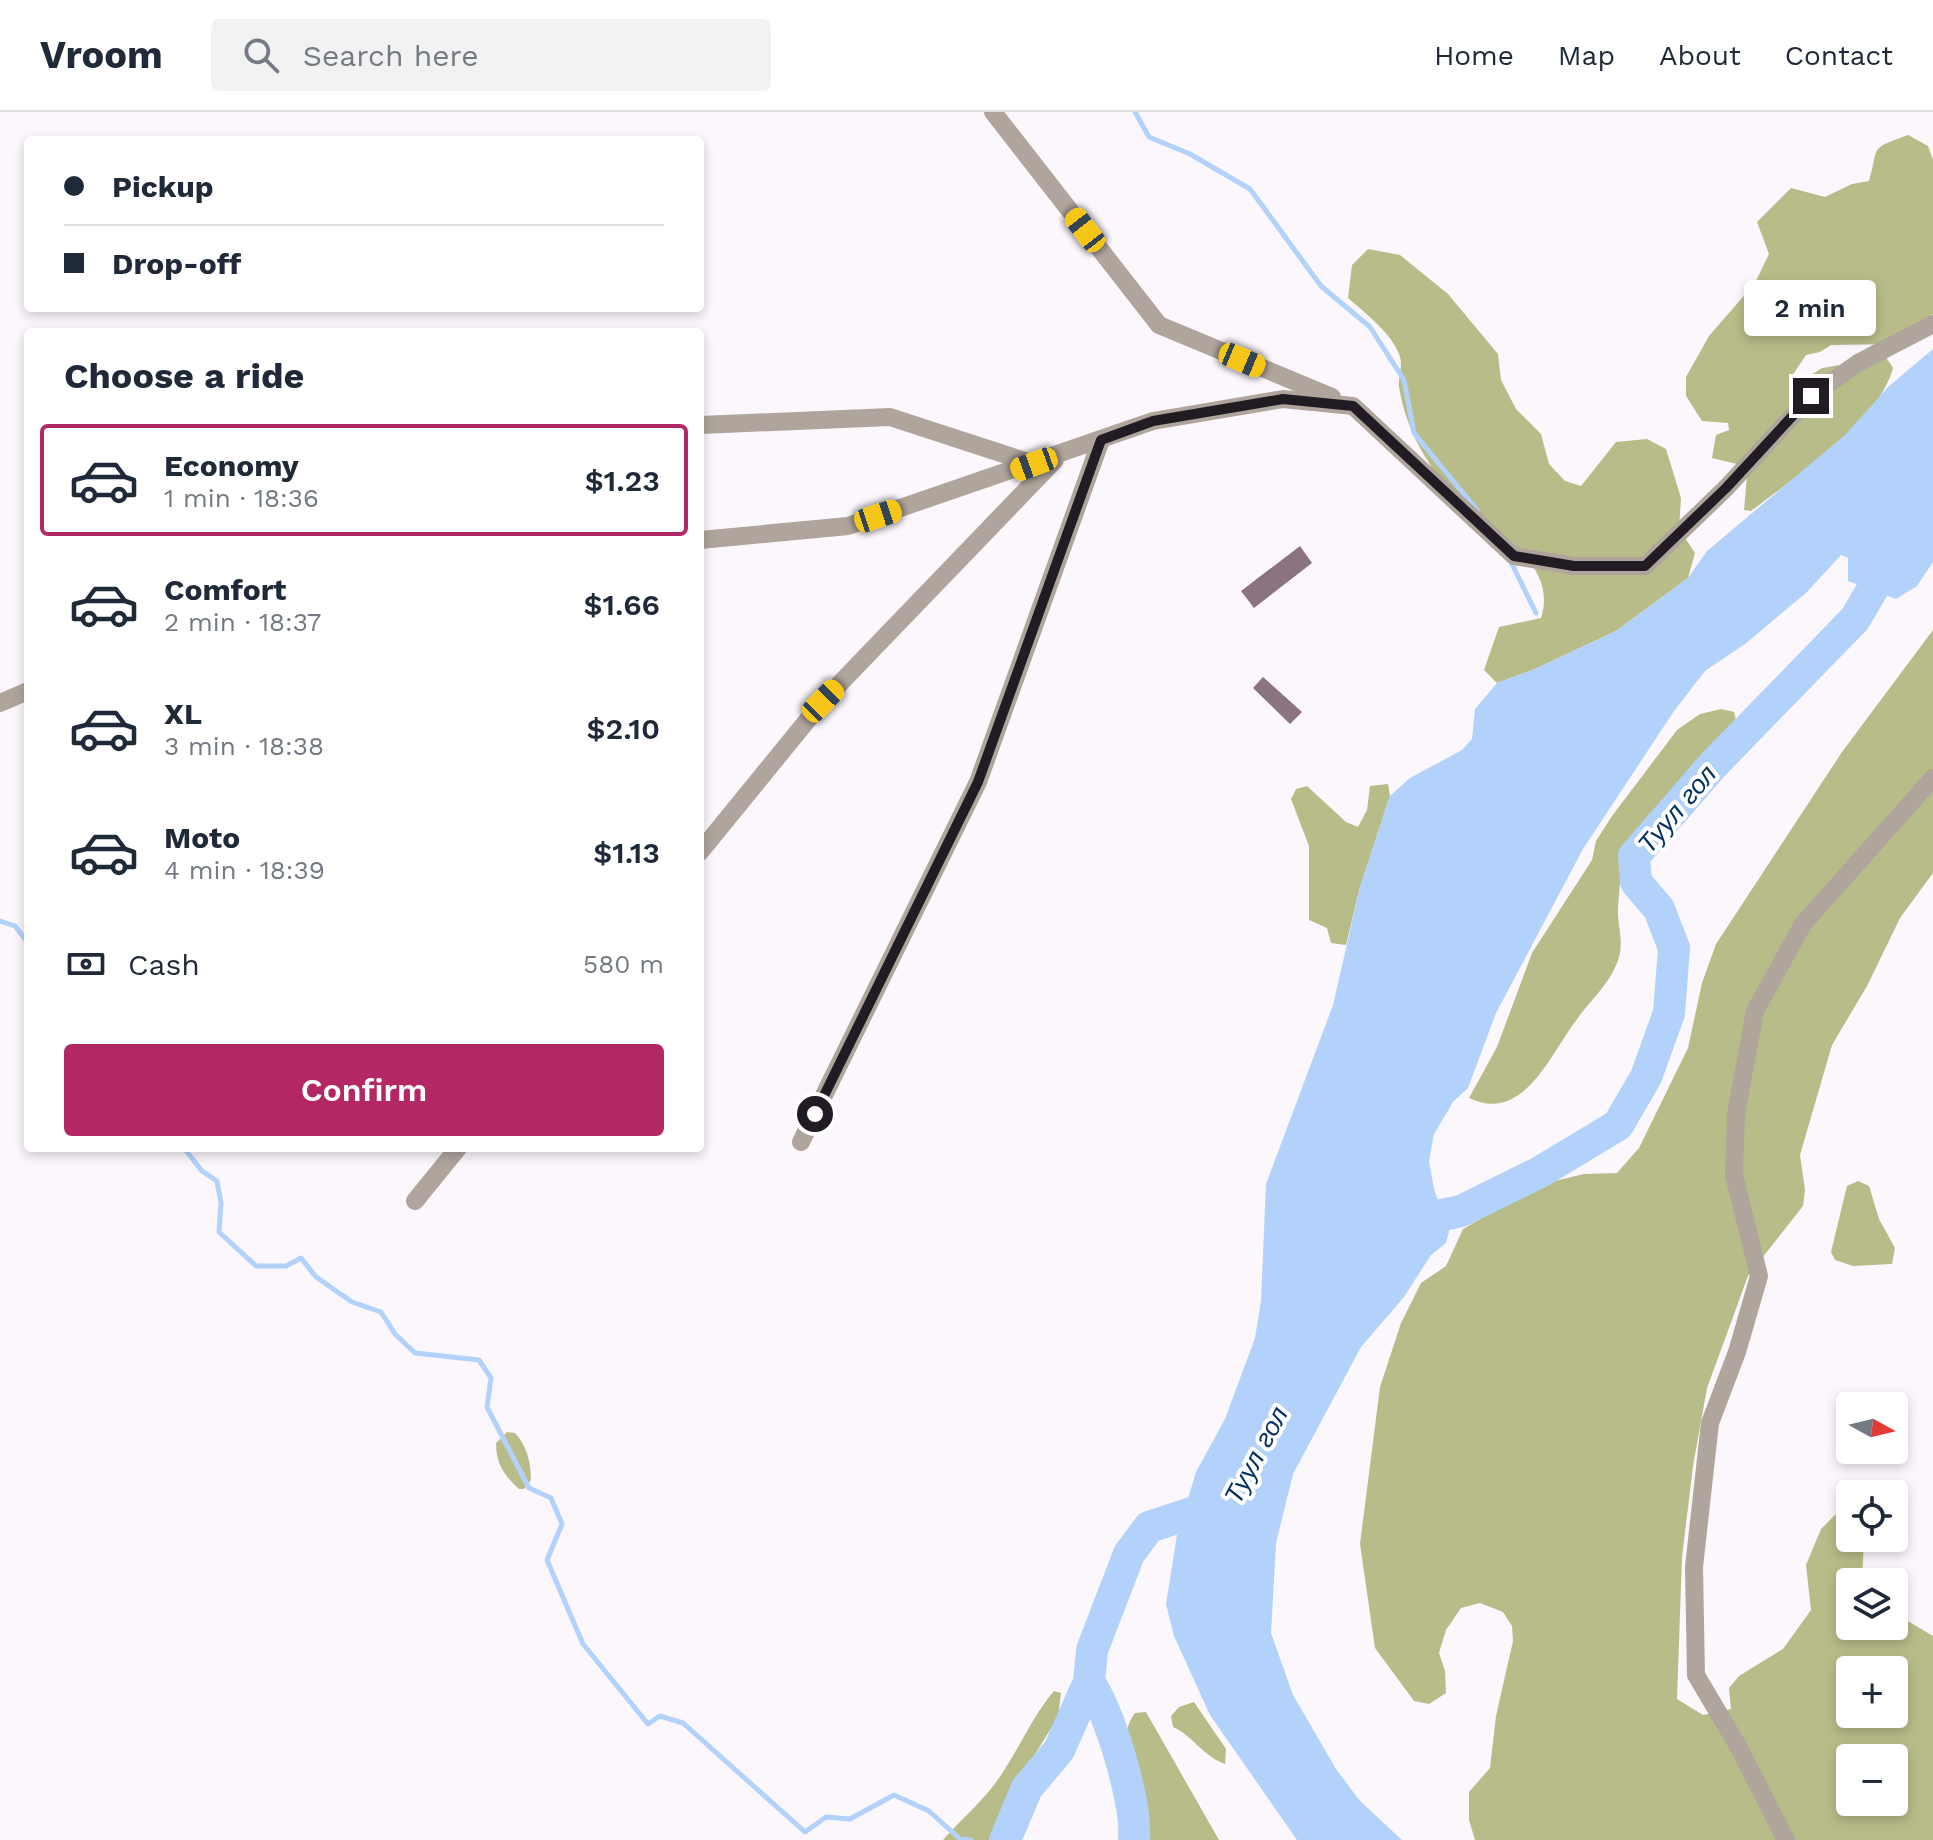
<!DOCTYPE html>
<meta charset="utf-8">
<style>
:root{--surface:#fff;--page:#f2f2f3;--text:#1f2937;--muted:#747a83;--line:#e0e1e3;--accent:#b22764}
body{margin:0;font-family:"Work Sans",sans-serif;background:var(--page);color:var(--text);height:100vh;display:flex;flex-direction:column;font-size:30px;white-space:nowrap}
*{box-sizing:border-box;margin:0}
p{font-size:26px;color:var(--muted)}
.icon{flex:none;width:44px;height:44px;fill:none;stroke:currentColor;stroke-width:2;stroke-linecap:round;stroke-linejoin:round}
.map{position:relative;flex:1;overflow:hidden}
.drawer{position:absolute;left:24px;top:216px;width:680px;height:824px;display:flex;flex-direction:column;background:var(--surface);border-radius:8px;box-shadow:0 4px 12px #0003}
.drawer>*{flex:none}
.hud{position:absolute;left:24px;top:24px;width:680px;height:176px;border-radius:8px;box-shadow:0 4px 12px #0003;display:grid;align-content:center;height:176px;padding:0 40px;background:var(--surface)}
.needle{width:52px;rotate:98deg}
.fabs{position:absolute;left:1836px;top:1280px;display:grid;gap:16px}
.fabs a{display:grid;place-items:center;width:72px;height:72px;border-radius:8px;background:var(--surface);box-shadow:0 4px 12px #0003;font-size:40px}
.end{position:absolute;width:36px;height:36px;margin:-18px;border:10px solid #211b23;background:#fff;box-shadow:0 0 0 4px #fff}
.from{border-radius:50%}
.bubble{position:absolute;height:56px;border-radius:8px;background:var(--surface);box-shadow:0 4px 12px #0003;font-size:26px;font-weight:600;line-height:56px;text-align:center}
.car{position:absolute;width:24px;height:48px;margin:-24px -12px;border-radius:10px;box-shadow:0 0 6px 2px #0007;background:linear-gradient(#f5c518 24%,#345 0 40%,#f5c518 0 76%,#345 0 86%,#f5c518 0)}
.hud b{display:flex;align-items:center;gap:28px;height:76px;font-size:30px}
.hud b+b{border-top:2px solid var(--line)}
.hud i{width:20px;height:20px;background:var(--text)}
ul{padding:0;list-style:none}
li{display:flex;align-items:center;gap:24px;height:112px;margin:0 16px 12px;padding:0 24px;border:4px solid transparent;border-radius:8px}
li div{flex:1}
li b{display:block;font-size:30px}
li em{font-style:normal;font-weight:600}
li.active{border-color:var(--accent)}
li>.icon{width:72px;height:72px;stroke-width:1.5}
h2{padding:0 40px;font-size:36px;line-height:96px}
.pay{display:flex;align-items:center;gap:20px;height:88px;padding:0 40px;font-size:30px}
.pay p{margin-inline-start:auto}
.action{display:flex;gap:16px;margin-top:auto;padding:16px 40px}
.action a{flex:1;height:92px;border-radius:8px;background:var(--accent);color:#fff;font-size:32px;font-weight:600;line-height:92px;text-align:center}
header{display:flex;align-items:center;gap:48px;box-sizing:border-box;height:112px;padding:0 40px;background:var(--surface);border-bottom:2px solid var(--line)}
header strong{font-size:38px}
nav{display:flex;gap:44px;margin-inline-start:auto;font-size:28px}
.search{width:560px;height:72px;background:var(--page);display:flex;align-items:center;gap:20px;box-sizing:border-box;padding:0 28px;border-radius:8px;color:var(--muted);font-size:30px}
.map>svg:first-child{display:block}
</style>
<header>
<strong>Vroom</strong>
<div class="search"><svg class="icon" aria-label="search" viewBox="0 0 24 24"><circle cx="10" cy="10" r="6"/><path d="M15 15l6 6"/></svg>Search here</div>
<nav><a>Home</a><a>Map</a><a>About</a><a>Contact</a></nav>
</header>
<div class="map">
<svg width="1933" height="1728" viewBox="0 0 1933 1728">
<rect width="100%" height="100%" fill="#fbf7fc"/>
<path fill="#b8bc89" fill-rule="evenodd" d="M1908,23L1928,34L1933,48V202L1900,232L1831,233L1820,240L1806,243L1790,267L1792,275L1822,256L1886,245L1893,256C1879,310 1795,365 1751,399L1744,398L1747,364L1741,353L1712,346L1716,323L1729,318L1728,311L1702,309L1686,284V265L1709,224L1755,171L1769,142L1757,110L1791,76L1825,85L1852,72L1869,69C1880,32 1868,38 1908,23Z
M1368,137L1400,143L1448,182L1498,242L1501,268L1516,297L1541,322L1549,352L1565,369L1581,374L1616,330L1647,327L1666,337L1681,386L1679,417L1695,441L1688,466L1616,519L1535,557L1497,571L1484,558L1499,515L1541,506C1561,444 1474,409 1441,368C1419,339 1405,311 1399,275C1398,265 1403,253 1400,245C1394,223 1364,200 1348,186L1352,153Z
M1933,518V761L1900,806L1867,874L1832,933L1800,1043L1805,1078L1803,1094L1748,1164L1707,1276L1693,1354L1682,1445L1677,1587L1703,1603L1731,1597L1729,1576L1739,1564L1783,1537L1811,1498L1806,1453L1821,1417L1850,1388V1426H1864L1862,1470H1850V1514H1894V1501L1933,1524V1728H1475L1469,1708V1680L1490,1656L1496,1604L1513,1529L1512,1514L1503,1500L1480,1491L1461,1496L1446,1518L1439,1541L1445,1559L1446,1581L1429,1592L1414,1589L1375,1536L1360,1432L1380,1275L1401,1211L1421,1171L1446,1154L1463,1117L1542,1072L1584,1062L1617,1061L1639,1036L1688,936L1702,871L1716,832L1842,640ZM1850,1558H1894V1602H1850ZM1850,1646H1894V1690H1850Z
M1721,597L1734,600L1736,608C1710,659 1648,687 1625,743C1621,753 1618,791 1618,803C1619,817 1623,831 1619,845C1611,872 1590,888 1575,910C1550,943 1523,1012 1469,986L1497,935L1532,841L1592,748L1596,729L1612,704L1677,618L1700,602Z
M1388,672L1390,684L1360,775L1346,833L1331,831L1327,816L1309,808V734L1291,687L1296,677L1307,674L1346,710L1358,715L1367,698L1370,674Z
M1858,1069L1869,1074L1879,1107L1895,1136L1892,1152L1853,1154L1835,1148L1831,1140L1847,1074Z
M507,1320L515,1321C527,1334 531,1351 531,1368L524,1377H519C504,1363 496,1352 496,1331Z
M1054,1579L1061,1581L1058,1605L1002,1696L990,1728H943C962,1706 985,1688 1001,1663C1020,1635 1032,1605 1054,1579Z
M1194,1590L1226,1637L1225,1652C1203,1644 1193,1624 1173,1615L1171,1604L1179,1595Z
M1146,1600L1219,1728H1143C1141,1713 1140,1697 1137,1682C1132,1656 1116,1626 1135,1601Z"/>
<path fill="#b2d2fc" d="M1933,237V450L1917,474L1896,487L1848,469V446L1841,443L1807,480L1745,532L1705,559L1674,599L1583,737L1496,901L1468,976L1453,990L1434,1022L1429,1049L1434,1077L1449,1120L1446,1131L1431,1143L1404,1185L1361,1235L1293,1362L1276,1431L1271,1521L1293,1583L1336,1657L1360,1689L1402,1728H1297L1210,1603L1174,1524L1166,1492L1177,1423L1196,1360L1225,1307L1255,1226L1261,1189L1266,1072L1333,893L1360,775L1390,684L1410,666L1462,638L1472,627L1475,597L1497,571L1535,557L1616,519L1688,466L1707,439L1845,323L1889,274Z"/>
<g fill="none" stroke-linecap="round" stroke-linejoin="round">
<path stroke="#b2d2fc" stroke-width="5" d="M1135,0L1149,25L1190,42L1250,77L1321,174L1370,215L1404,268L1414,321L1477,398
M1511,450L1536,501
M0,809L15,814L28,831
M184,1036L202,1059L217,1069L221,1091L219,1120L256,1154H286L301,1146L316,1165L352,1190L381,1200L395,1222L415,1241L479,1248L491,1266L487,1295L529,1376L551,1386L562,1412L547,1448L583,1532L648,1612L660,1604L683,1611L805,1720L826,1705L850,1707L894,1683L929,1699L960,1727L971,1728"/>
<path stroke="#b2d2fc" stroke-width="32" d="M1401,1112L1461,1099L1540,1060L1618,1013L1646,965L1669,901L1674,836L1659,797L1636,770L1634,744L1713,653L1855,507L1872,478L1879,436
M1089,1570C1110,1601 1137,1690 1134,1728
M1005,1728L1027,1676L1059,1638L1089,1570L1092,1538L1129,1442L1149,1415L1225,1390"/>
</g>
<path fill="#8b7382" d="M1300,434L1312,451L1254,496L1241,479Z
M1263,565L1302,600L1290,612L1253,576Z"/>
<g fill="none" stroke-linecap="round" stroke-linejoin="round">
<path stroke="#afa59c" stroke-width="18" d="M993,0L1159,213L1332,285
M700,313L890,305L1034,352
M700,428L848,414L1153,309L1283,287L1353,294L1514,444L1574,454H1645L1726,376L1811,284L1858,251L1933,212
M0,591L28,579
M700,740L823,589L1055,348
M801,1030L978,670L1101,328
M415,1089L458,1036
M1786,1728L1738,1634L1696,1563L1694,1455L1710,1311L1737,1240L1759,1164L1734,1063L1736,1002L1755,899L1803,812L1933,666"/>
</g>
<g fill="none" stroke-linecap="round" stroke-linejoin="round">
<path stroke="#211b23" stroke-width="10" d="M815,1002L978,670L1101,328L1153,309L1283,287L1353,294L1514,444L1574,454H1645L1726,376L1811,284"/>
</g>
<g text-anchor="middle" dominant-baseline="central" stroke-width="8" stroke-linejoin="round" paint-order="stroke">
<g font-size="26" font-style="italic" fill="#063263" stroke="#fff">
<text transform="translate(1677 697) rotate(-50)">Туул гол</text>
<text transform="translate(1256 1343) rotate(-62)">Туул гол</text>
</g>
</g>
</svg>
<div class="fabs">
<a><svg class="needle" viewBox="-14 -14 28 28"><path d="M0-13l5 13h-10z" fill="#e53935"/><path d="M0 13l5-13h-10z" fill="#747a83"/></svg></a>
<a><svg class="icon" aria-label="locate" viewBox="0 0 24 24"><circle cx="12" cy="12" r="6"/><path d="M12 2v4M12 18v4M2 12h4M18 12h4"/></svg></a>
<a><svg class="icon" aria-label="layers" viewBox="0 0 24 24"><path d="M12 4l9 5-9 5-9-5zM3 14l9 5 9-5"/></svg></a>
<a>+</a>
<a>−</a>
</div>
<i class="end from" style="left:815px;top:1002px"></i>
<i class="end" style="left:1811px;top:284px"></i>
<div class="bubble" style="left:1744px;top:168px;width:132px">2 min</div>
<i class="car" style="left:1085px;top:118px;rotate:322deg"></i>
<i class="car" style="left:1242px;top:248px;rotate:113deg"></i>
<i class="car" style="left:1034px;top:352px;rotate:250deg"></i>
<i class="car" style="left:878px;top:404px;rotate:72deg"></i>
<i class="car" style="left:823px;top:589px;rotate:44deg"></i>
<div class="hud">
<b><i class="from"></i>Pickup</b>
<b><i></i>Drop-off</b>
</div>
<section class="drawer">
<h2>Choose a ride</h2>
<ul>
<li class="active"><svg class="icon" aria-label="car" viewBox="0 0 24 24"><path d="M5 17H2v-5l4-1 3-4h7l3 4 3 1v5h-3M9 17h6M6 11h13"/><circle cx="7" cy="17" r="2"/><circle cx="17" cy="17" r="2"/></svg><div><b>Economy</b><p>1 min · 18:36</p></div><em>$1.23</em></li>
<li><svg class="icon" aria-label="car" viewBox="0 0 24 24"><path d="M5 17H2v-5l4-1 3-4h7l3 4 3 1v5h-3M9 17h6M6 11h13"/><circle cx="7" cy="17" r="2"/><circle cx="17" cy="17" r="2"/></svg><div><b>Comfort</b><p>2 min · 18:37</p></div><em>$1.66</em></li>
<li><svg class="icon" aria-label="car" viewBox="0 0 24 24"><path d="M5 17H2v-5l4-1 3-4h7l3 4 3 1v5h-3M9 17h6M6 11h13"/><circle cx="7" cy="17" r="2"/><circle cx="17" cy="17" r="2"/></svg><div><b>XL</b><p>3 min · 18:38</p></div><em>$2.10</em></li>
<li><svg class="icon" aria-label="car" viewBox="0 0 24 24"><path d="M5 17H2v-5l4-1 3-4h7l3 4 3 1v5h-3M9 17h6M6 11h13"/><circle cx="7" cy="17" r="2"/><circle cx="17" cy="17" r="2"/></svg><div><b>Moto</b><p>4 min · 18:39</p></div><em>$1.13</em></li>
</ul>
<div class="pay"><svg class="icon" aria-label="cash" viewBox="0 0 24 24"><path d="M3 7h18v10H3z"/><circle cx="12" cy="12" r="2"/></svg>Cash<p>580 m</p></div>
<div class="action"><a>Confirm</a></div>
</section>
</div>
